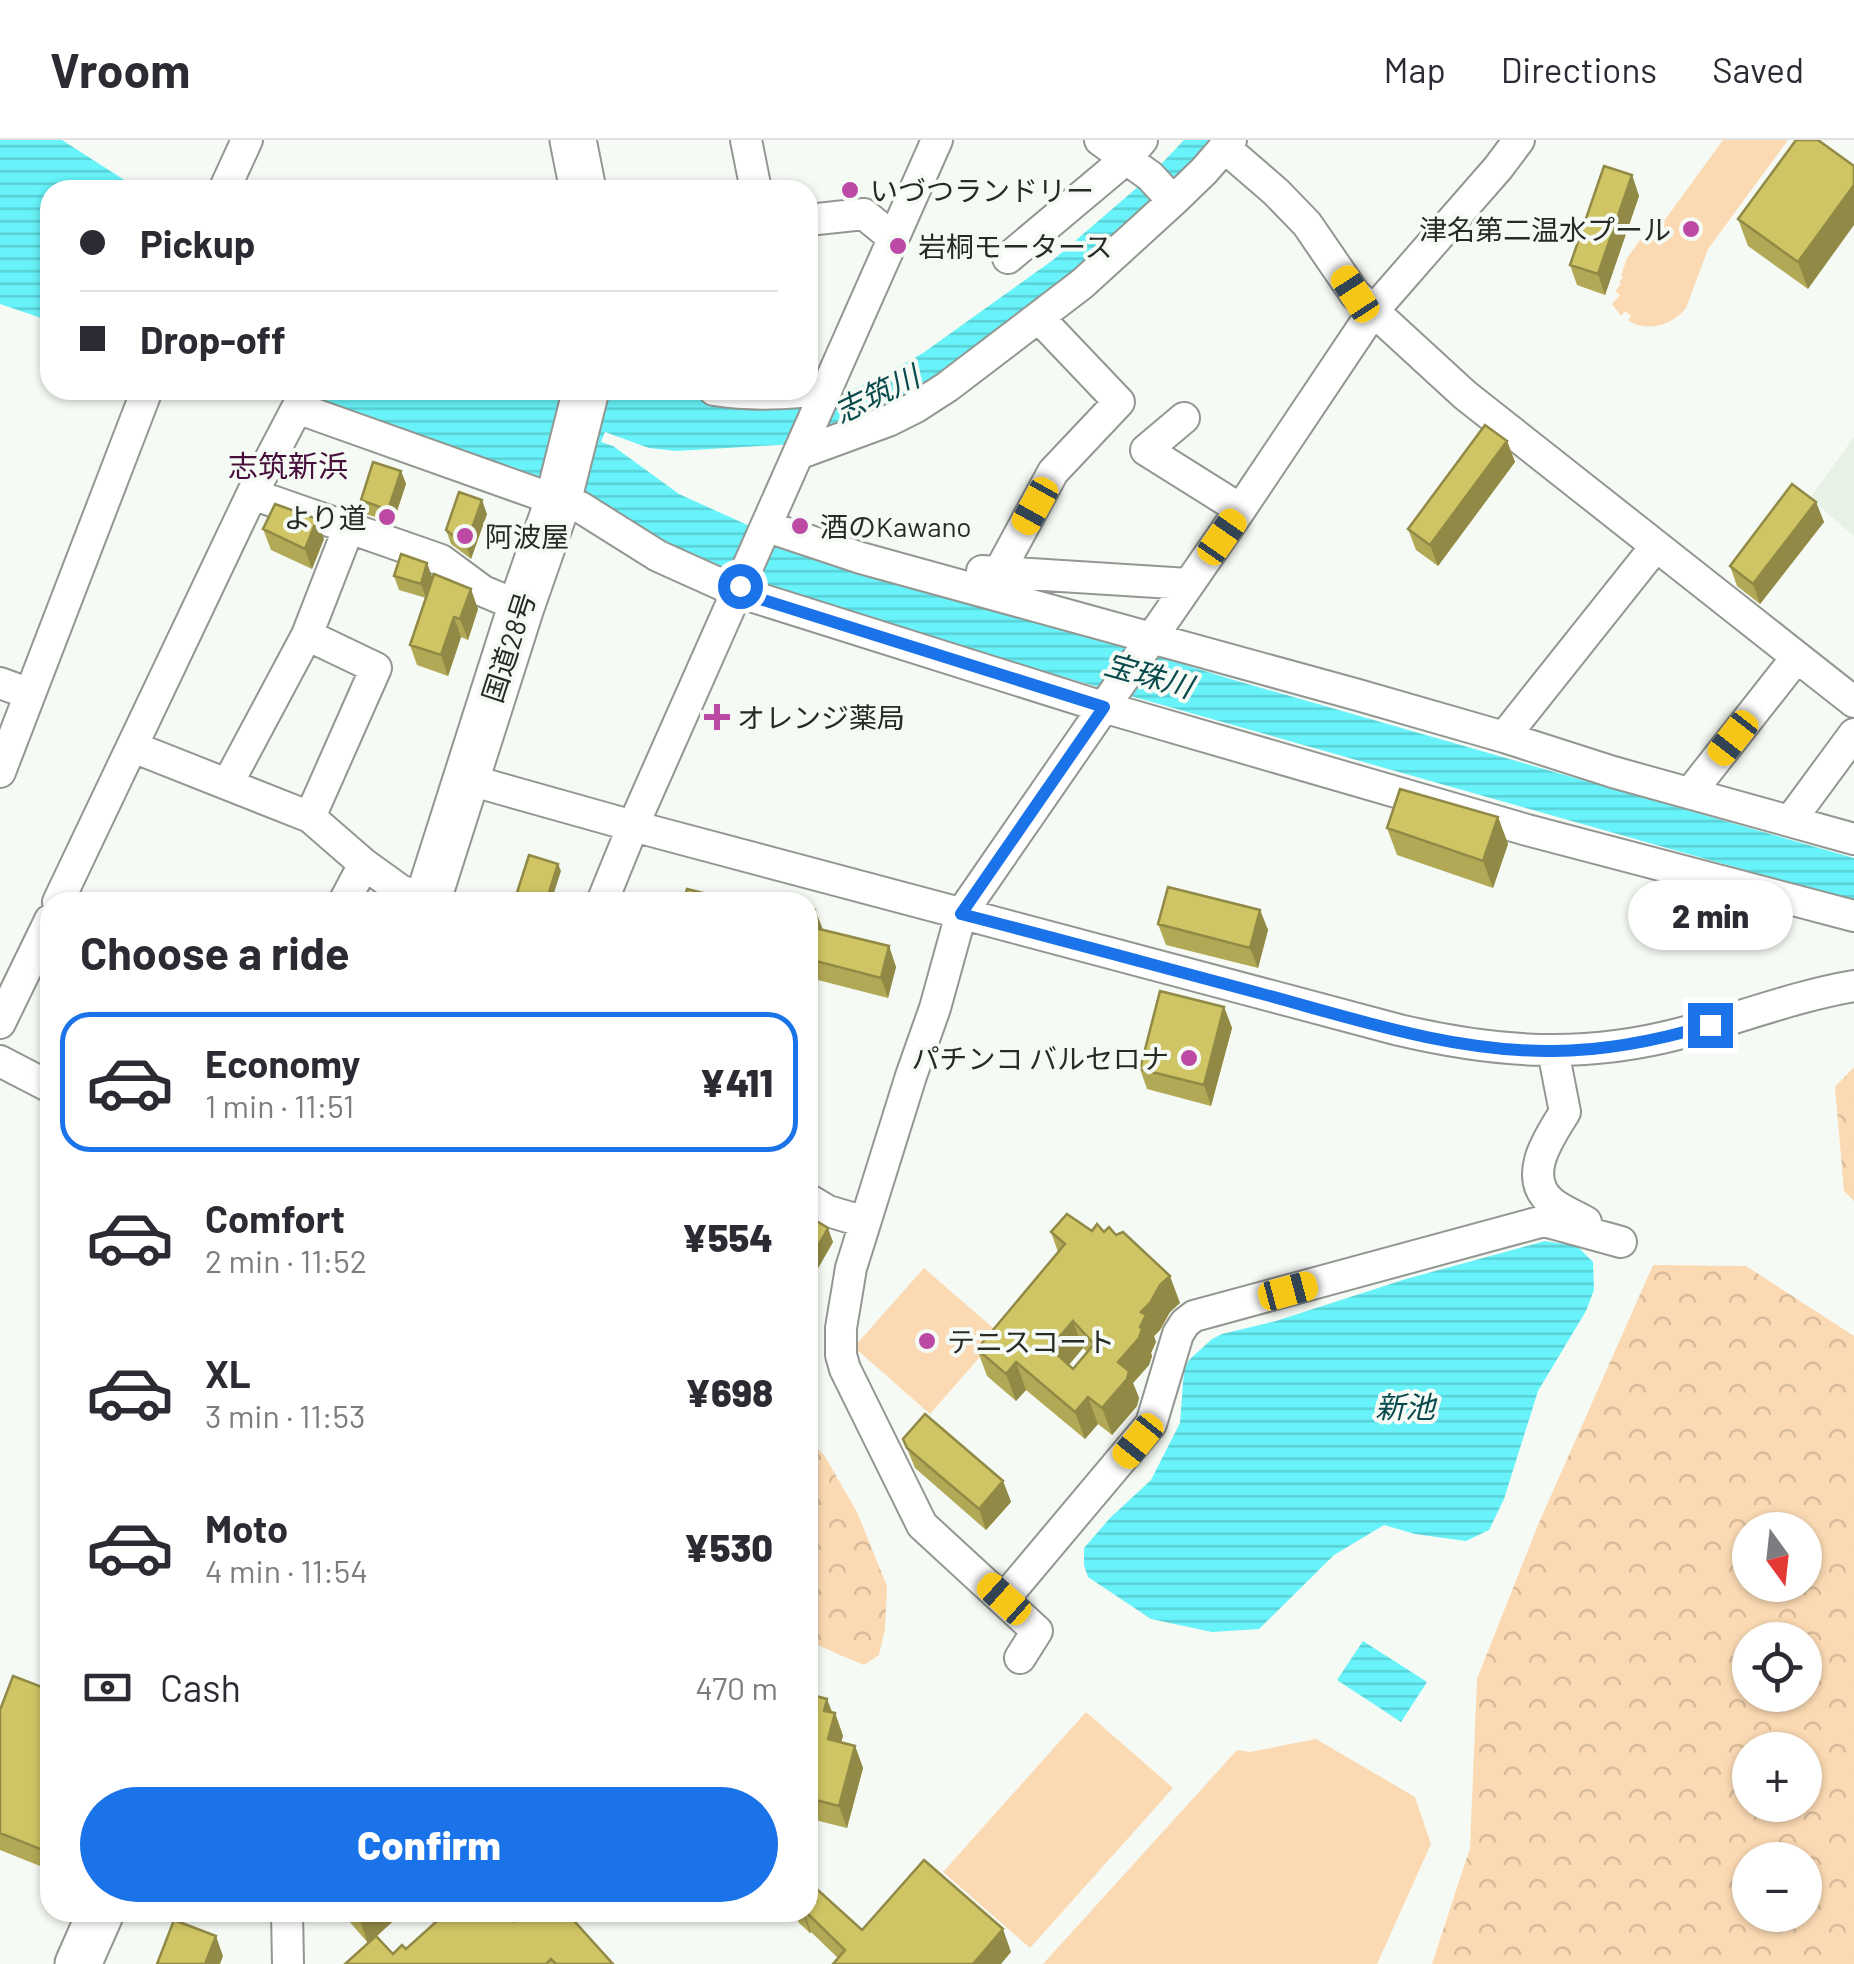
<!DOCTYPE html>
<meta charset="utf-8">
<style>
:root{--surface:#fff;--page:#f7f7f7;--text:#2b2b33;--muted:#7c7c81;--line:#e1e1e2;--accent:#1a73e8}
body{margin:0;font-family:Barlow,"Noto Sans JP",sans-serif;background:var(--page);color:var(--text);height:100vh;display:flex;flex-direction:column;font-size:38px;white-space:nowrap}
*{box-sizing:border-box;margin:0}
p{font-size:32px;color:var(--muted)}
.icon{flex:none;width:55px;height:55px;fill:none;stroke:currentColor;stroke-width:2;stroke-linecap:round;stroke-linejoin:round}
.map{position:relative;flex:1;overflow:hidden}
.side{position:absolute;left:40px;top:752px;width:778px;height:1030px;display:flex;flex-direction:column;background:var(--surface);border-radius:30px;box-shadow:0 2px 8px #0004}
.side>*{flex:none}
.guide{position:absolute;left:40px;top:40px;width:778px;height:220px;border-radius:30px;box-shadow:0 2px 8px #0004;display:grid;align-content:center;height:220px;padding:0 40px;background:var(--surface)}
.needle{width:65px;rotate:165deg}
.fabs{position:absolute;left:1732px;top:1372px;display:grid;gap:20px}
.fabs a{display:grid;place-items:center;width:90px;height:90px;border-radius:50%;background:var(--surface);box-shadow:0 2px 8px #0004;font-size:50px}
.end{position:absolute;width:45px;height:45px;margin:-22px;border:12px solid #1a73e8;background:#fff;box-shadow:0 0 0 5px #fff}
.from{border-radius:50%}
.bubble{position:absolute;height:70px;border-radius:35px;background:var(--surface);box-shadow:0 2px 8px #0004;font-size:32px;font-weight:800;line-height:70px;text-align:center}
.car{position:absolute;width:30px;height:60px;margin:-30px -15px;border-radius:12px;box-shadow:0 0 8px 2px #0007;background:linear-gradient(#f5c518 24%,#345 0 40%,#f5c518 0 76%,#345 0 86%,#f5c518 0)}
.guide b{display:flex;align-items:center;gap:35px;height:95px;font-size:38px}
.guide b+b{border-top:2px solid var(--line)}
.guide i{width:25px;height:25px;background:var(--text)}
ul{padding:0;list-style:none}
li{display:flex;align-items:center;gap:30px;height:140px;margin:0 20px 15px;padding:0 20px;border:5px solid transparent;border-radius:30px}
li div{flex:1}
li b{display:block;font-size:38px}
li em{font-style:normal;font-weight:800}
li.on{border-color:var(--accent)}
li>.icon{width:90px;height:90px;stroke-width:1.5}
h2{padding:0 40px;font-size:45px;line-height:120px}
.pay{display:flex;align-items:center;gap:25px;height:110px;padding:0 40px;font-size:38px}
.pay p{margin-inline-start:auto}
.action{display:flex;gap:20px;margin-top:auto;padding:20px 40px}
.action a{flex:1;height:115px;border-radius:60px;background:var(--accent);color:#fff;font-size:40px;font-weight:800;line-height:115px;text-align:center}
header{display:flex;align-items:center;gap:60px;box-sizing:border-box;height:140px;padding:0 50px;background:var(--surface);border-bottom:2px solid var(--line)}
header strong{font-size:48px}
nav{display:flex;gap:55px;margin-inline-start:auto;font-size:35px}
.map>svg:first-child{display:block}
</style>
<header>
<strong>Vroom</strong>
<nav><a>Map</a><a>Directions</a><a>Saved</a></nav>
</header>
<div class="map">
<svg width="1854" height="1824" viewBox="0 0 1854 1824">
<defs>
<pattern id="forest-crowns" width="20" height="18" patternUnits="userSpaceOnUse" patternTransform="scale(2.5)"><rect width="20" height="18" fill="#fbdab3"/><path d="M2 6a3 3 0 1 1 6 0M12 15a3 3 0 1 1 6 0" fill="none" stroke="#d7bb9a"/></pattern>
<pattern id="water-rules" width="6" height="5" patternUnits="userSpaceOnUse" patternTransform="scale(2.5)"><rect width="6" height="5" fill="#67f3f9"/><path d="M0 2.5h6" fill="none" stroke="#59d0d5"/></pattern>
</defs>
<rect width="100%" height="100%" fill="#f6faf4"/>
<path fill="#e8f1e5" d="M1854,297V396L1810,358Z"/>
<path fill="url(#forest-crowns)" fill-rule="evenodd" d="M1854,927V1061L1844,1051L1835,947Z
M1653,1125L1746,1126L1854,1196V1824H1432L1470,1708L1477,1539L1538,1385ZM1750,1390H1805V1445H1750ZM1750,1500H1805V1555H1750ZM1750,1610H1805V1665H1750ZM1750,1720H1805V1775H1750Z
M808,1299L824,1315L857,1372L887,1446L885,1489L879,1515L864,1525L808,1501Z"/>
<path fill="#fbdab3" d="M1723,0H1788L1708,109L1686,168C1671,186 1649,192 1628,181L1631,176L1625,171L1621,176L1612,164L1620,155L1615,151L1621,144L1619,142L1623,137L1621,136L1627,118L1641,99L1648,103Z
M924,1128L1000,1194L930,1274L854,1207Z
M1086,1572L1173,1648L1030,1808L943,1732Z
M1316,1599L1415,1657L1431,1704L1377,1824H1043L1237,1610L1250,1612Z"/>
<path fill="url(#water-rules)" d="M0,0H62L140,50H50V181L0,164Z
M1184,0H1224L1202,25L928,254L795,304L676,311L649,308L605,292L601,302L613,306L679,354L776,398L1234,540L1854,718V761L1081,542L730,438L584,363L485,319L260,250H677L744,260L811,261L841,255L874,240L923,213L1053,120L1147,39Z
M1545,1101L1577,1106L1593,1122L1594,1150L1586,1171L1538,1251L1504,1359L1489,1390L1466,1401L1415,1394L1384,1385L1334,1415L1259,1489L1212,1492L1151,1479L1088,1437L1084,1425V1408L1110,1378L1151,1340L1180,1283L1184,1230L1189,1220L1212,1199L1222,1194L1276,1181L1406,1139Z
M1363,1501L1427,1542L1401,1582L1337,1540Z"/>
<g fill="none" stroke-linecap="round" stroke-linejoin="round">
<defs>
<path id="minor" d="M746,0L756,50
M1100,0L1150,36L1173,61
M1225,8L1276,52L1307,84L1355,154L1465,255L1854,562
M224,50L247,0
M808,80L864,74L893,98
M1008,118L1126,19L1142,0
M714,250C754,256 787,254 827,249
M1184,278L1146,310L1240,369
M798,314L888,281L916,267L947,247L1082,144L1173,61L1204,31L1231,0
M252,354L441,420L483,451L521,467
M768,387L861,418L1358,555L1504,597L1613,632L1854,699
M982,431L1188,444
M999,432L1053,332L1119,262L1039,178
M307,495L376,528L310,677
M0,543L30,554
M1504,597L1656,406
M133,607L310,677L364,724L400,750L428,761
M0,632L147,250
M466,639L633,686L1399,890C1497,913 1584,919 1682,893C1740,878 1795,856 1854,846
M228,643L307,495L349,387
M1690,653L1797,517
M1790,681L1854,594
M58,762L252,354L297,268L558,361L580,367L658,416L738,452L1103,567L1527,690L1854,776
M344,762L364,724
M602,762L633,686L937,0
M0,883L50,780
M1553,911L1565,972C1550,996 1522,1035 1550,1061C1560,1070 1574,1075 1586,1082
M0,921L50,947
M808,1059L828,1071L865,1082
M1004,1459L1151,1284L1178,1194L1185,1183L1194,1176L1540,1082H1548L1621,1102
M1020,1518L1037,1491L922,1385L845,1229L841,1215V1188L851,1128L911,936L935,868L961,774L1238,373L1374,170L1498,28L1519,0
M287,1772L288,1824"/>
<path id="highway" d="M573,0L583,50
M427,762L521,467L558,361L586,250
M78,1824L101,1772"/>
</defs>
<use href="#minor" stroke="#939792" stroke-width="34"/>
<use href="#highway" stroke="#939792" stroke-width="49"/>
<use href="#minor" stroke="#fff" stroke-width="30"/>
<use href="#highway" stroke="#fff" stroke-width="45"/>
</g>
<path fill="#b2a956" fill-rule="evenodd" d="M1796,0L1808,149L1748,106L1738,79Z
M1632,35L1639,56L1605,155L1577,145L1570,125Z
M1507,301L1515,322L1438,426L1416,410L1408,389Z
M401,331L406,344L393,383L366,374L361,360Z
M1816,362L1824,382L1760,464L1737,446L1730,426Z
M487,374L471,419L451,404L446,390Z
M263,389L324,399L312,429L271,410Z
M427,423L432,437L478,469L468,500L461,497L448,536L417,525L410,505L426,458L399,450L394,436Z
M1498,677L1508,704L1493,748L1397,715L1387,688Z
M808,767L815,770L823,790L889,806L896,827L888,858L810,838L808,846Z
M1260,770L1268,790L1258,828L1166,805L1158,784Z
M1224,867L1232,888L1211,966L1147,949L1140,929Z
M808,1076L833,1102L817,1130L808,1125Z
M1051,1092H1104L1180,1163L1170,1172L1160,1190L1154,1196L1156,1202L1151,1213L1152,1216L1149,1225L1133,1243L1139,1258L1137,1266L1112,1295L1098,1284L1085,1299L1026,1250L1016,1261L987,1236L977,1209L1058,1112ZM1083,1208L1087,1212L1073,1229L1069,1225Z
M903,1299L1003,1341L1011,1362L986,1390L915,1328Z
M50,1550V1730L0,1710V1570Z
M808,1554L835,1573L843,1596L841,1602L855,1606L863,1628L847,1688L811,1679L818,1710L815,1716L808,1718Z
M341,1772H403L377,1796L393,1814L406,1809L442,1776H439L438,1772H505L513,1781L613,1824H345L368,1803Z
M795,1772H808L862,1790L1011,1812L838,1818L811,1792L810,1793L799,1783Z"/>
<path fill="#918a46" d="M1632,35L1639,56L1605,155L1598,134Z
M1854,45V85L1808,149L1798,122Z
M1507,301L1515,322L1438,426L1430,405Z
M401,331L406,344L393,383L388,370Z
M482,360L487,374L471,419L466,405Z
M1816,362L1824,382L1760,464L1753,444Z
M317,379L324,399L312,429L305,409Z
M427,423L432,437L426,458L421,444Z
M471,449L478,469L468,500L460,479Z
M454,477L461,497L448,536L441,515Z
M1498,677L1508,704L1493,748L1483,721Z
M558,724L561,731L551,762H546Z
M815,770L823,790L811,787Z
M1260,770L1268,790L1258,828L1250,808Z
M889,806L896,827L888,858L881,838Z
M1224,867L1232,888L1211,966L1204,945Z
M828,1088L833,1102L817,1130L812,1117Z
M1170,1136L1180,1163L1170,1172L1160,1190L1154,1196L1156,1202L1151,1213L1152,1216L1149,1225L1133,1243L1139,1258L1137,1266L1112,1295L1102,1268L1118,1222L1140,1187L1141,1172L1160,1145Z
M1073,1181L1083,1208L1060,1235L1050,1208Z
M1016,1222L1026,1250L1016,1261L1006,1234Z
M1088,1257L1098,1284L1085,1299L1075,1272Z
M1003,1341L1011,1362L986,1390L979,1369Z
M827,1559L834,1577L835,1573L843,1596L836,1621L828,1599L824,1571Z
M855,1606L863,1628L847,1688L839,1666Z
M808,1669L818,1710L815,1716L808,1694Z
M363,1772H403L368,1804L359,1777Z
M802,1772H804L811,1792L810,1793Z
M1003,1789L1011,1812L1001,1824H973Z
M216,1796L223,1816L220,1824H205Z"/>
<path fill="#cfc564" stroke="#918a46" stroke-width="2.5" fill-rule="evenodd" d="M1796,0H1818L1854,26V45L1798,122L1738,79Z
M1604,26L1632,35L1598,134L1570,125Z
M1485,285L1507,301L1430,405L1408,389Z
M373,322L401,331L388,370L361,360Z
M1792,344L1816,362L1753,444L1730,426Z
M459,352L482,360L466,405L446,390Z
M275,364L317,379L305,409L263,389Z
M401,414L427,423L421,444L394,436Z
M434,434L471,449L460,479L454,477L441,515L410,505Z
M1400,649L1498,677L1483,721L1387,688Z
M529,715L558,724L546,762H514Z
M1168,747L1260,770L1250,808L1158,784Z
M687,749L739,762H683Z
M808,767L815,770L811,787L889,806L881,838L808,819Z
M1160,851L1224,867L1204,945L1140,929Z
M1067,1074L1092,1091L1097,1084L1104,1092L1109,1087L1116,1095L1123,1092L1170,1136L1160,1145L1150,1163L1141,1172L1146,1175L1140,1187L1142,1189L1139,1198L1118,1222L1129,1231L1127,1239L1102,1268L1088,1257L1075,1272L1016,1222L1006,1234L977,1209L1065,1104L1051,1092ZM1073,1181L1094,1204L1073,1229L1050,1208Z
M808,1076L828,1088L812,1117L808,1114Z
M925,1274L1003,1341L979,1369L907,1308L903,1299Z
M13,1536L50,1550V1713L0,1693V1570Z
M808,1554L827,1559L824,1571L835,1573L828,1599L855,1606L839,1666L808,1658Z
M924,1720L1003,1789L973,1824H833L845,1810L806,1772H808V1741L862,1790Z
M447,1772H505L513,1781L521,1772H566L613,1824H556L551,1819L546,1824H345L376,1796L393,1814L402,1805L406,1809Z
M174,1780L216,1796L205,1824H157Z"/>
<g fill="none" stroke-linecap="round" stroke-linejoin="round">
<path stroke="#1a73e8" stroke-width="12" d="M740,446L738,452L1104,567L961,774C1059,799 1157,826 1255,852C1352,878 1451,912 1553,911C1606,911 1659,900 1710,885"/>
</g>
<g fill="#bc4aa5" stroke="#f6faf4" stroke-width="4">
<circle cx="850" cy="50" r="10"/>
<circle cx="1691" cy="89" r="10"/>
<circle cx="898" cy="106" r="10"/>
<circle cx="387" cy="377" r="10"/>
<circle cx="800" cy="386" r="10"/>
<circle cx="465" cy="396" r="10"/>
<path d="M712 562h10v10h10v10h-10v10h-10v-10h-10v-10h10z"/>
<circle cx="1189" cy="918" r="10"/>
<circle cx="927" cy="1201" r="10"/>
</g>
<g text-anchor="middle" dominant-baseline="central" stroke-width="8" stroke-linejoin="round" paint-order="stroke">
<g font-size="28" fill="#282a28" stroke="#f6faf4" text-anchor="start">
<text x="870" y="50">いづつランドリー</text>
<text x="1671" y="89" text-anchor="end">津名第二温水プール</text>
<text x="918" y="106">岩桐モータース</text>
<text x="367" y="377" text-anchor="end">より道</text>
<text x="820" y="386">酒のKawano</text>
<text x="485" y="396">阿波屋</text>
<text x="737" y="577">オレンジ薬局</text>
<text x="1169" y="918" text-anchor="end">パチンコ バルセロナ</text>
<text x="947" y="1201">テニスコート</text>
</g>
<g font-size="28" fill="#282a28" stroke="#f6faf4">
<text transform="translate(508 507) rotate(-72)">国道28号</text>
</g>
<g font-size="30" font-style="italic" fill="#094a4d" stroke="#f6faf4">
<text transform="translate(876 253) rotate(-26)">志筑川</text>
<text transform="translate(1149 534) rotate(16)">宝珠川</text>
<text x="1405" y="1266">新池</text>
</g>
<g font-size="30" fill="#460f3c" stroke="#f6faf4">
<text x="288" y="325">志筑新浜</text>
</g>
</g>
</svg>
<div class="fabs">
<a><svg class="needle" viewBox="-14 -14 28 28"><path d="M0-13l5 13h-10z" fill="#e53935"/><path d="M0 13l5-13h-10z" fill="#7c7c81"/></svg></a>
<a><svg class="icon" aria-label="locate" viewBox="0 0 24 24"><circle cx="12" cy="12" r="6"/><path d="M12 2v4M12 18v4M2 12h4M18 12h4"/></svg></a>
<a>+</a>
<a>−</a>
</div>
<i class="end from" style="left:740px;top:446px"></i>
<i class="end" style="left:1710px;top:885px"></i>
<div class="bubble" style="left:1628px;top:740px;width:165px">2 min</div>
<i class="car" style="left:1355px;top:154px;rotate:327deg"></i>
<i class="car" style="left:1035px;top:366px;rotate:209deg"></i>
<i class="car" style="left:1222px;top:397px;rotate:35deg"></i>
<i class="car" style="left:1733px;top:598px;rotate:218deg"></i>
<i class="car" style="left:1288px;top:1151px;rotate:75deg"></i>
<i class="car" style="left:1138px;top:1301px;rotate:219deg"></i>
<i class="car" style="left:1004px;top:1459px;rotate:312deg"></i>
<div class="guide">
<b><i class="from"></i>Pickup</b>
<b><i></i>Drop-off</b>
</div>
<section class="side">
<h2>Choose a ride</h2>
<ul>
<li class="on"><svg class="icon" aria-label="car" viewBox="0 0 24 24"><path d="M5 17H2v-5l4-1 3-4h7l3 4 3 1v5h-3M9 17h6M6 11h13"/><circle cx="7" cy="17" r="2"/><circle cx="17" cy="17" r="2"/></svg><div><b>Economy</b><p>1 min · 11:51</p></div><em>¥411</em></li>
<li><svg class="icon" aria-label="car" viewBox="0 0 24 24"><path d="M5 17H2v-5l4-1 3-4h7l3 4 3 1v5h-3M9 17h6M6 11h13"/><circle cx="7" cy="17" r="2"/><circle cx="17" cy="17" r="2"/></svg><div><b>Comfort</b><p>2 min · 11:52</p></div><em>¥554</em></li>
<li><svg class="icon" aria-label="car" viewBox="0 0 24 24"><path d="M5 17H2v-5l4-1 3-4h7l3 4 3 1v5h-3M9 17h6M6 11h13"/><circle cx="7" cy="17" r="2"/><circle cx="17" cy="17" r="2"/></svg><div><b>XL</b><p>3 min · 11:53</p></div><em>¥698</em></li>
<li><svg class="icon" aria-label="car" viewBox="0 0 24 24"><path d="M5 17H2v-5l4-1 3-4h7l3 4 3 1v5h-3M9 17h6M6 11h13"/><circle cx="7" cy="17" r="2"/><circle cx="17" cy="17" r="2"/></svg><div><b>Moto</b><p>4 min · 11:54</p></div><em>¥530</em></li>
</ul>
<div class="pay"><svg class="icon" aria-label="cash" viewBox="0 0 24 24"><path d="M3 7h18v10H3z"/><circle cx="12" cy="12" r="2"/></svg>Cash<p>470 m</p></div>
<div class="action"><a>Confirm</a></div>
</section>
</div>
